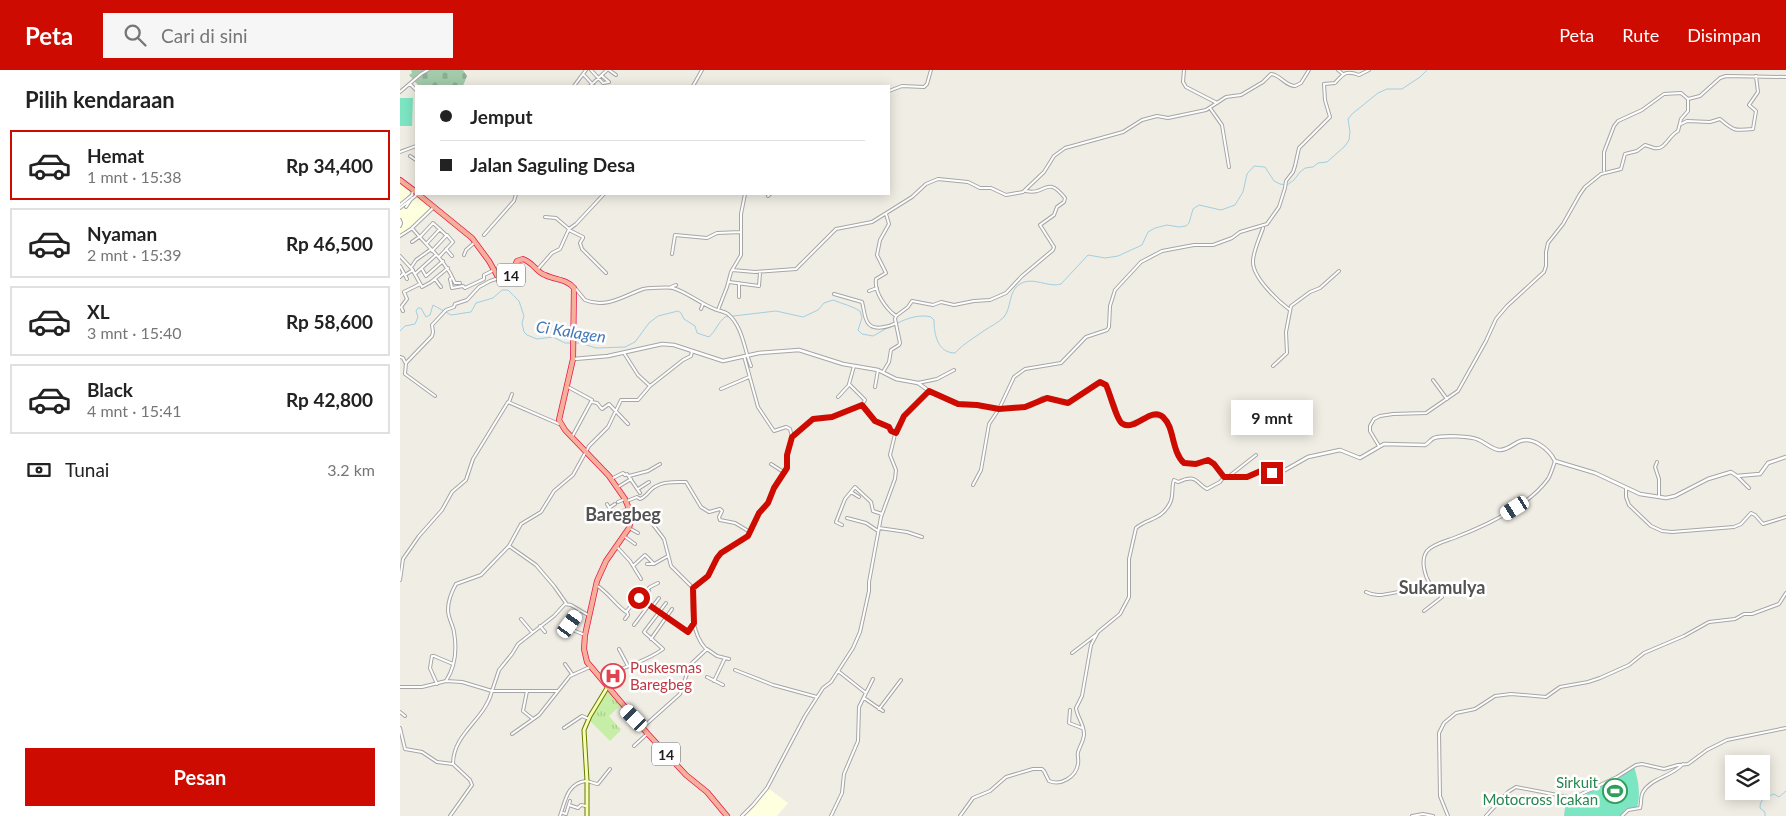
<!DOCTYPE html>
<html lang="id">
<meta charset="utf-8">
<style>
:root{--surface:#fff;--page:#f6f6f6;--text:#222;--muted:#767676;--line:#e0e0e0;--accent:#cd0b00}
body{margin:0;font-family:Lato,sans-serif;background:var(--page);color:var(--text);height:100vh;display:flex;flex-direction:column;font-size:19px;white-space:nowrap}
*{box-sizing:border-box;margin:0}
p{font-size:16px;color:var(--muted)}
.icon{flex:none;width:28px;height:28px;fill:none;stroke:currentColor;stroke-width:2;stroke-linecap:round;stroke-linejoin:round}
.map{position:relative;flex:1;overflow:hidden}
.sheet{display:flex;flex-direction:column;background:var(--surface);width:400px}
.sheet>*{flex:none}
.top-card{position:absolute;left:15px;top:15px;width:475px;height:110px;border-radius:0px;box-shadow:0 2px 12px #0003;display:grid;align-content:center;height:110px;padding:0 25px;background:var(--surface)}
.buttons{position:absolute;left:1325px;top:685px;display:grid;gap:10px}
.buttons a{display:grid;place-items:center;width:45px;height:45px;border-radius:0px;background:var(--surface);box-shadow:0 2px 12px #0003;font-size:25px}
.end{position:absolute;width:22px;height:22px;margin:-11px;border:6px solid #cd0b00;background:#fff;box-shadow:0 0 0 2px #fff}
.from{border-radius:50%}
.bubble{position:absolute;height:35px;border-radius:0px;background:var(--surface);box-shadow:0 2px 12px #0003;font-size:16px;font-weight:700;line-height:35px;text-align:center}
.car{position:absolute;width:15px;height:30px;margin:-15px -8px;border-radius:6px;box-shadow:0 0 4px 1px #0007;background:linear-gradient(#fff 24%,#345 0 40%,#fff 0 76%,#345 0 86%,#fff 0)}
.top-card b{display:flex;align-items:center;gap:18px;height:48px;font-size:19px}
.top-card b+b{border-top:1px solid var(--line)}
.top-card i{width:12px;height:12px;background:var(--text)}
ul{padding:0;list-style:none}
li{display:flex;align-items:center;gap:15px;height:70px;margin:0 10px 8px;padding:0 15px;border:2px solid var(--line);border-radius:0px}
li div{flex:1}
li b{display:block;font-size:19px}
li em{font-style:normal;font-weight:700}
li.active{border-color:var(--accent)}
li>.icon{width:45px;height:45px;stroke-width:1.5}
h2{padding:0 25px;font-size:22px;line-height:60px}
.pay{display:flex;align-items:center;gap:12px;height:55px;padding:0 25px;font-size:19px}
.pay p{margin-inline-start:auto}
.button{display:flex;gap:10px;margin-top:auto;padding:10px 25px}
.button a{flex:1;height:58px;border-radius:0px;background:var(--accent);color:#fff;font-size:20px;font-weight:700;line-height:58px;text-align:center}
header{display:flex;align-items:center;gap:30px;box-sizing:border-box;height:70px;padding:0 25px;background:var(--accent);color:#fff}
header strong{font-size:24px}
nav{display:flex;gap:28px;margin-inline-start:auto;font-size:18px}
.search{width:350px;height:45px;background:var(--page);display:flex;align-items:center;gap:12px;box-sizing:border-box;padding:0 18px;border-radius:0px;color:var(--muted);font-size:19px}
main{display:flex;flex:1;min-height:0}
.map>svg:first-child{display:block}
</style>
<header>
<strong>Peta</strong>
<div class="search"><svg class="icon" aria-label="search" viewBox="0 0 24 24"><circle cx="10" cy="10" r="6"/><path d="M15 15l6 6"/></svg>Cari di sini</div>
<nav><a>Peta</a><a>Rute</a><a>Disimpan</a></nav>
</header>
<main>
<section class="sheet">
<h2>Pilih kendaraan</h2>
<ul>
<li class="active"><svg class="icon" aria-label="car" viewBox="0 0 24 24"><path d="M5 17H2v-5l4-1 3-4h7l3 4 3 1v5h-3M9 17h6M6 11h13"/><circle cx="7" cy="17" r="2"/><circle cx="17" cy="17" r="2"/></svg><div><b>Hemat</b><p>1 mnt · 15:38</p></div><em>Rp 34,400</em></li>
<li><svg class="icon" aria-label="car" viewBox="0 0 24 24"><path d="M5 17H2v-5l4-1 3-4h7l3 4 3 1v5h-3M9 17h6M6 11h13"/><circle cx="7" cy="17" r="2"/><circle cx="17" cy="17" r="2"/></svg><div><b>Nyaman</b><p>2 mnt · 15:39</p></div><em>Rp 46,500</em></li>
<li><svg class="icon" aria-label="car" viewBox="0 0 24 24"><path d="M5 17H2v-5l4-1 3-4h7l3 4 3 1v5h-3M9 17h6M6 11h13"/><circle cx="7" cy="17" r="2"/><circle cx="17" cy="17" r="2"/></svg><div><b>XL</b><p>3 mnt · 15:40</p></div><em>Rp 58,600</em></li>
<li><svg class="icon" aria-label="car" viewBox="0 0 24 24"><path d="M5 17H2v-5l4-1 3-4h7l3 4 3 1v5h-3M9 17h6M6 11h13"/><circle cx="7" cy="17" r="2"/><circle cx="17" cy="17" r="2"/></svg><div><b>Black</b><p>4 mnt · 15:41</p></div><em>Rp 42,800</em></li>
</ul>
<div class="pay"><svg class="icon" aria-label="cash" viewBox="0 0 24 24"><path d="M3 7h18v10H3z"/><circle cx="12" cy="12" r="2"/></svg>Tunai<p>3.2 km</p></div>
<div class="button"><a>Pesan</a></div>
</section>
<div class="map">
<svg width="1386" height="746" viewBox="0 0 1386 746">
<defs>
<pattern id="grass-tufts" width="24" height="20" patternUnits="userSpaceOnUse" patternTransform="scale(1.25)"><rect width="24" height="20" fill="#c6eea6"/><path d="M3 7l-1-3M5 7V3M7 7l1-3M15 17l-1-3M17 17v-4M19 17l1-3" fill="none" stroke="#aacc8e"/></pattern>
<pattern id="cemetery-stones" width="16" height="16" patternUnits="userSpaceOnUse" patternTransform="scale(1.25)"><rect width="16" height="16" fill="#a3cbab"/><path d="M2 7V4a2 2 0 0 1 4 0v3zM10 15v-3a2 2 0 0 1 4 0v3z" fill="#8cae93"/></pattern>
</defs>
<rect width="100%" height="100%" fill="#f0ede4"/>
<path fill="#fdffde" d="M0,113L31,137L19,150L0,165Z
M368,718L388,733L377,746H343L358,732Z"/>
<path fill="url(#grass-tufts)" d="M207,622H209L221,635L209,646L221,660L210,671L189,650Z"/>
<path fill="url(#cemetery-stones)" d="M11,0H63L67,6L63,16H19L9,5L12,3Z"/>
<path fill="#7ce5c2" d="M0,28H13L12,56H0Z
M1234,697C1238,708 1241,725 1237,737L1226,739L1220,746H1164L1166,729L1179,728Z"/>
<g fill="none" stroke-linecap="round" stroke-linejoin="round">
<path stroke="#a1cfe1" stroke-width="1" d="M498,253C507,248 521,244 531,247L534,250C534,265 538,283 555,283C563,274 574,268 585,260C591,256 598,253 604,247C612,237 608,221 620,214C633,206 648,218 661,214L688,185L705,188L718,186L742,175L748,162L755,158L767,155L779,157L786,156L789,153L793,139L799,135L821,140L835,135L843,122L847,104L854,96L865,97L874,111L880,114L887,115L894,110L900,102L905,98L913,97L918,93L927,92L945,76L949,70L950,62L948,49L952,44L978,23L987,19H1002L1020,7L1027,0
M0,261L5,256L15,254L18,247L16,241L18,238H21L26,247L30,245L33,235L51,245L71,242L76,233L93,228L102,220H108L119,231L124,246L122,253L124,262L127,265L137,269L153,267L165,273H180L196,278L225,277L235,272L249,253L258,246L278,241L281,243L284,249L295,256L297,263L309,267C316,261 318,252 325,247L376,241L403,247L418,240L424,233L433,230C443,234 452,236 460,241L462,248L458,260L462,264L473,266L489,257
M1365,746V742L1360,738C1360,728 1366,727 1374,724L1379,727L1386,721"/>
<defs>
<path id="minor" d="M191,0L203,13L209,12
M209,0L216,5
M784,0L783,12L786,17L817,33
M938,0L943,4
M183,4L194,16
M202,6L209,12
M10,14L16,20
M174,16L186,0
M190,16L207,0
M293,16L302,0
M489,21L502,16L524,17L527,14L531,0
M0,22L21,4L28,0
M810,38L822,55L829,97
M1281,54L1287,51L1310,52L1320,49C1334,61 1334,61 1353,59L1356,41L1349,35L1358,22L1356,6
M0,82L16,76
M10,86L16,90
M1204,101V82L1214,56L1218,51L1242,40L1264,24L1281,23L1288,29
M368,126L370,124
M0,135L12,125L13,120
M6,137L12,128
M0,138L18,124
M145,147L156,148L169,159
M0,150L1,153L0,156
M12,158C28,178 45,189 55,213H60
M863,158C860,167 853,182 853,191C852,207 878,231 890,240
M169,160L183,167V168L180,173L182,179L206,203
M84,165L114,131L116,124
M0,166L11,159L34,137
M20,167L33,153L46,165
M12,172L19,167
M27,173L40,159
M46,179L52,186
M32,181L47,165L53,172L39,187
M272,184L275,165L307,168L317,163L341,162
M64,185L66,180L74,173
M0,186L12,199L22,217L31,212L48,198
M0,196L7,209
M12,196L16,190L30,180
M22,199L26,206L43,191
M138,199L152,183L160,179L169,159L176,154L204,124
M332,200L355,202L396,199L436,159L472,152L512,127L526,114L538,109L568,112L580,118H591L606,125L623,122L644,102L654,86L665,78L723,62L742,50L757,46L768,48L806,40L826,27L841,25L863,12L871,4C881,5 885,16 895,16L901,13L909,0
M15,204L36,185
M5,205L13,200
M0,207L4,203
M52,208L50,209L52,218L63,216L65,218L84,209V205L92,201
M35,209L41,217
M329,212L359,216L360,203
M271,217L276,215
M175,218L185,230C206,239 223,226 243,219C246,218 270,217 273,218C287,222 302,235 317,240C321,241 325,242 328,244C343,257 344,279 351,296
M469,221L477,218
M434,224L462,232C464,238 464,248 468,253C473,261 489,257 496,253
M339,227V213
M301,239L303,234
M318,240L327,217L331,202L341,185V144L345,124
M3,241L1,237L7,229L4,222L20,214
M496,246L508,237L512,231L533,235L541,232L554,235L574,231L590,230L606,223L622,206L653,180L654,177L640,155L654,145L657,137L664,132L665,128C646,104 646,126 626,121
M224,283L238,305L250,316
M0,287L3,288L5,292
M454,296L449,314L465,330L462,335L475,351L490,357L491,361L496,363
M873,296L887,283L886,262L891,236L910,222L920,218L939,201
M483,302L489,292L491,280L499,275L500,273L495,249L496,246C486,239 474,222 476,209L486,203L477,185L480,170L489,154L486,144
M1033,310L1047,329
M518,313L537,309L554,300
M168,317L192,330L172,367
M475,317L478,300
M321,319L349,307
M35,326L5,304L6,293L32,266L33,262L32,255L46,240L54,237L55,234L67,230L79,217L90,211L99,208
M438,327L449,315
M109,332L112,324
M192,332L197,333L202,339L209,334L228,354
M392,367L413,349L432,347L462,335
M979,376L970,361V356L974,349L980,346L993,344L1026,343L1058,321L1086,271L1096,249L1107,236L1144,202L1146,196V182L1148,173L1163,154L1180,124L1185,117L1201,104L1221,99L1225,84L1237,81L1245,75C1248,76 1251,77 1254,78C1265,81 1269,65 1278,61L1281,49L1288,41V29L1300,26L1320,8L1326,6L1386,7
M1257,392L1255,397L1259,409V426
M371,394L385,403
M229,406L248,401L260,394
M828,407L856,385
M1338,407L1349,418
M211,409L223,403L225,405L227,404L240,423
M573,415L581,400L589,354L599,339L614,307L625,299L661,293L686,267L707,260L709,257L710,236L715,220L741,192L762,181L794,175H813L832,168L840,162L867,154L879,137L885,118L886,111L893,102L895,96L899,78L930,47L925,30L924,14L935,13C944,3 946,0 959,5L969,0
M218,417L231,409
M1226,418V427L1229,435L1251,456L1262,461L1272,462L1334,457L1341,454L1351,443L1355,445L1363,454L1386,447
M238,419L249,412
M451,422L459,427
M227,431L237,427L240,429C246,427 248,422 253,418C263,411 275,412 286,412L301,437L309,442L320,439L322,441L319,447L320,450L335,453L350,462
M218,432L225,429
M207,434L211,441H215L218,444L227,439
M209,438L215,434
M232,442L241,443L248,448L264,469L271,496L293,518L309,506L317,488L321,483L348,466L359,443L368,433L374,418L387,398V385L392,367L390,359L386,357L374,361L358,337L344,286
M207,445L211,441
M447,448L466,453L478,461
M442,455L436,452L445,429L455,417L471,432L473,441L482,444
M229,458L238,463
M479,458L507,462L522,467
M224,466L235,474
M109,476L136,495L154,516L166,533
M217,477L230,491L241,509
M247,494H254L268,486
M233,496L245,485L254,494
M0,510L3,489L19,466L42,440L52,422L66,410L73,389L108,332L159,354
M196,515C208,522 215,534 226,542L239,527L287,562L294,553
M293,518C292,539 291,563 306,579
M966,522C970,524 973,525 978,525C982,526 1026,516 1030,514C1025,506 1020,490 1027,481C1033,474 1046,471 1054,468C1085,456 1128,437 1148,409C1151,404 1153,397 1155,391
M239,527L250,517L258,513
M243,530L249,521
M253,536L259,528
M179,541L169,556L175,561L185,565
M1024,541L1042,527L1030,515
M121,549L132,562
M225,549L228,545L227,542
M234,555L249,535
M140,556L145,562
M251,569L272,539
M219,579L228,596
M672,583L697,564
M165,594L172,604
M335,600L373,615L417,627
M438,601L466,623L473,609
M307,607L323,615
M202,609C221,596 245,593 263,579L244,562L266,533
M46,611L62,612L92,621C85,650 53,663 53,694L70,710L72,715L50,746
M314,611L325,588
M37,614L30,598L32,586H34L53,594
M0,617H22L46,611C55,597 57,579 54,562C53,555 48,548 48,540C48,531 52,521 56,514L81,505L109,476L121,454L141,442L154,421L173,405L189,376L208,357L221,330H238L250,316L283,290L291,286L292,281
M127,621L123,641L133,649
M157,621H92L99,600L112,584L118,574L154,546L165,534L171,535L188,545
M464,628L483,641
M479,639L501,610
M670,640L669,653L682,658
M0,642L5,646
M0,658L5,679L22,682L37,692L53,694
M164,658L182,646L189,649
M242,658L280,624L290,595L307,579L317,586L329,589
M112,664L139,645L170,606L190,597
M234,676L247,664
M169,735L178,738L181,735L186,736
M163,743L166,744L170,731
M160,746C165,732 167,713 186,711C190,711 194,714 198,714L210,699
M342,746L353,735L367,718L405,646L423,618L431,612L453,578L460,562L469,521V512L481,447L495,409L496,400L490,385L496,360L504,346L529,321
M431,746L442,723L444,704L458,671L459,637L466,623
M560,746L573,728L590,721L606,707L633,699H642L644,701L649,711C661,716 676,707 678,694C679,690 677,686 678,682C680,676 684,670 684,664C684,654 677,647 676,638L682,626L691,575L698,562L720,544L729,527V489L736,458C747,448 761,451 770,433C774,426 771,417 774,410L778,412C782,411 784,409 787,409C796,406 800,416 807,419L820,412L824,407
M1012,746L1023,744L1033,746
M1048,746L1040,726L1039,663L1044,653L1056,643L1075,639L1095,626L1111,624L1146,627L1160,617L1188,612L1200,608L1229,595L1244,583L1284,566L1309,552L1335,549L1344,544H1352L1379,534L1386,523
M1086,746L1108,722L1116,717L1173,728L1217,707L1236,695L1242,694L1264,699L1278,695L1288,694L1307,680L1327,670L1386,658
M1222,746L1228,740L1240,738C1242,732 1240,727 1243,722C1251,708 1271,707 1283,694"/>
<path id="tertiary" d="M174,289L208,286L262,274L274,275L323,291L359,283L399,280L443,294L478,300L496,309L518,313L529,321L562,335H577L599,339L615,338L630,336L643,328H647L668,333L700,312L706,315C709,321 711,328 714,334C718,343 715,354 728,355L750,346H761L770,356L773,371L782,392L792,394L808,390L814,394L824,407H847L863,400L878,404L908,387L940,380L960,388L984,374L1025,375C1029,373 1030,370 1034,368C1042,365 1072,366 1079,370C1086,373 1093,380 1100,380C1107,380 1112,375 1118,372C1132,365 1149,379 1155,391L1195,403L1240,424L1266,428L1275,426L1308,409L1331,402L1337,406L1360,404L1368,393L1386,387"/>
<path id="secondary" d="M187,746V711L184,660L190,646L207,618"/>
<path id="trunk" d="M0,110L16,122
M18,124L72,168L89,191L98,207L101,209L105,210L109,208L117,191L123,189C134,193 136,202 145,205C155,210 167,209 174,218L173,289L159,350L165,360L209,406L225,429L232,446L229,458L206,491L197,511L185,565L184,579L187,592L247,663L286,705L307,722L327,746"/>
</defs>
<use href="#minor" stroke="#a6a6a6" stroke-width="4"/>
<use href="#tertiary" stroke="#a6a6a6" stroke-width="4.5"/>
<use href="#secondary" stroke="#677b00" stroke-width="5"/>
<use href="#trunk" stroke="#e81754" stroke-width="6"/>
<use href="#minor" stroke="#fff" stroke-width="2"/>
<use href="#tertiary" stroke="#fff" stroke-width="2.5"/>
<use href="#secondary" stroke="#f7feb4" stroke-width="3"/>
<use href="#trunk" stroke="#f6b097" stroke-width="4.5"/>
</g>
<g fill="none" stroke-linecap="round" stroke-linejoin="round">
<path stroke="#cd0b00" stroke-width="6" d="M239,528L288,562L294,553L293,518L308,506L317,488L321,483L348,466L359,443L368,433L374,418L387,398V385L392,367L413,349L432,347L462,335L475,351L489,357L491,361L496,363L504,346L529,321L558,334L577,335L599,339L625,337L647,328L668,333L700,312L706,315C710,323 717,352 723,354C736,361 751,336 763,347C775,358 771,381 784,393L796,394L808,390L814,394L824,407H847L863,400L872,403"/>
</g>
<defs>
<symbol id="hospital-ring" viewBox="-11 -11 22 22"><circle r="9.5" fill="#fff" stroke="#e0444e" stroke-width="1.5"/><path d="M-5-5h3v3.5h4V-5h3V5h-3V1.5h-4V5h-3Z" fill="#e0444e"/></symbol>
<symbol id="stadium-ring" viewBox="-11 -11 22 22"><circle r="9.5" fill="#fff" stroke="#2e9e5b" stroke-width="1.5"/><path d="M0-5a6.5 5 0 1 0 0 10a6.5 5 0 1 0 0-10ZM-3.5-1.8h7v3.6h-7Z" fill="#2e9e5b"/></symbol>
</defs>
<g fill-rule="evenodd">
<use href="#hospital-ring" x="199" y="592" width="28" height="28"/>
<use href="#stadium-ring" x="1201" y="707" width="28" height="28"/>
</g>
<g text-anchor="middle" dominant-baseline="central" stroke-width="5" stroke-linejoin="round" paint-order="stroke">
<g fill="#fff" stroke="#626262" stroke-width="1">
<rect x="97" y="193.5" width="28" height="23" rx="4"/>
<rect x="252" y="672.5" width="28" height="23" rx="4"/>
</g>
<g font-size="14" font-weight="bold" fill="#1f1f1f">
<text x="111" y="205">14</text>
<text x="266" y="684">14</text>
</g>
<g font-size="15" fill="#be3a42" stroke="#fff" text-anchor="start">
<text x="230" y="597">Puskesmas<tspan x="230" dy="17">Baregbeg</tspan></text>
</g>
<g font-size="15" fill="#27864d" stroke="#fff" text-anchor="end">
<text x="1198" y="712">Sirkuit<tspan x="1198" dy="17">Motocross Icakan</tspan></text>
</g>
<g font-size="16" font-style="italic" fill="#4377b6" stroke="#fff">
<text transform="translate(171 261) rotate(9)">Ci Kalagen</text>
</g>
<g font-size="18" font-weight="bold" fill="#525252" stroke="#fff">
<text x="223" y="444">Baregbeg</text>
<text x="1042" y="517">Sukamulya</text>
</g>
</g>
</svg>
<div class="buttons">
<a><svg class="icon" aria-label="layers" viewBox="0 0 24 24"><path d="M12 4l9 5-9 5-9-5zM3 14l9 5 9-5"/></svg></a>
</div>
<i class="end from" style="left:239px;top:528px"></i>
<i class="end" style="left:872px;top:403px"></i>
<div class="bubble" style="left:831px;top:330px;width:82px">9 mnt</div>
<i class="car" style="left:1115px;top:438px;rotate:238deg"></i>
<i class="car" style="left:170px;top:554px;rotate:36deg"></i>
<i class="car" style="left:234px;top:648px;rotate:316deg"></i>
<div class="top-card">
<b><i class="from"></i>Jemput</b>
<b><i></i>Jalan Saguling Desa</b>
</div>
</div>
</main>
